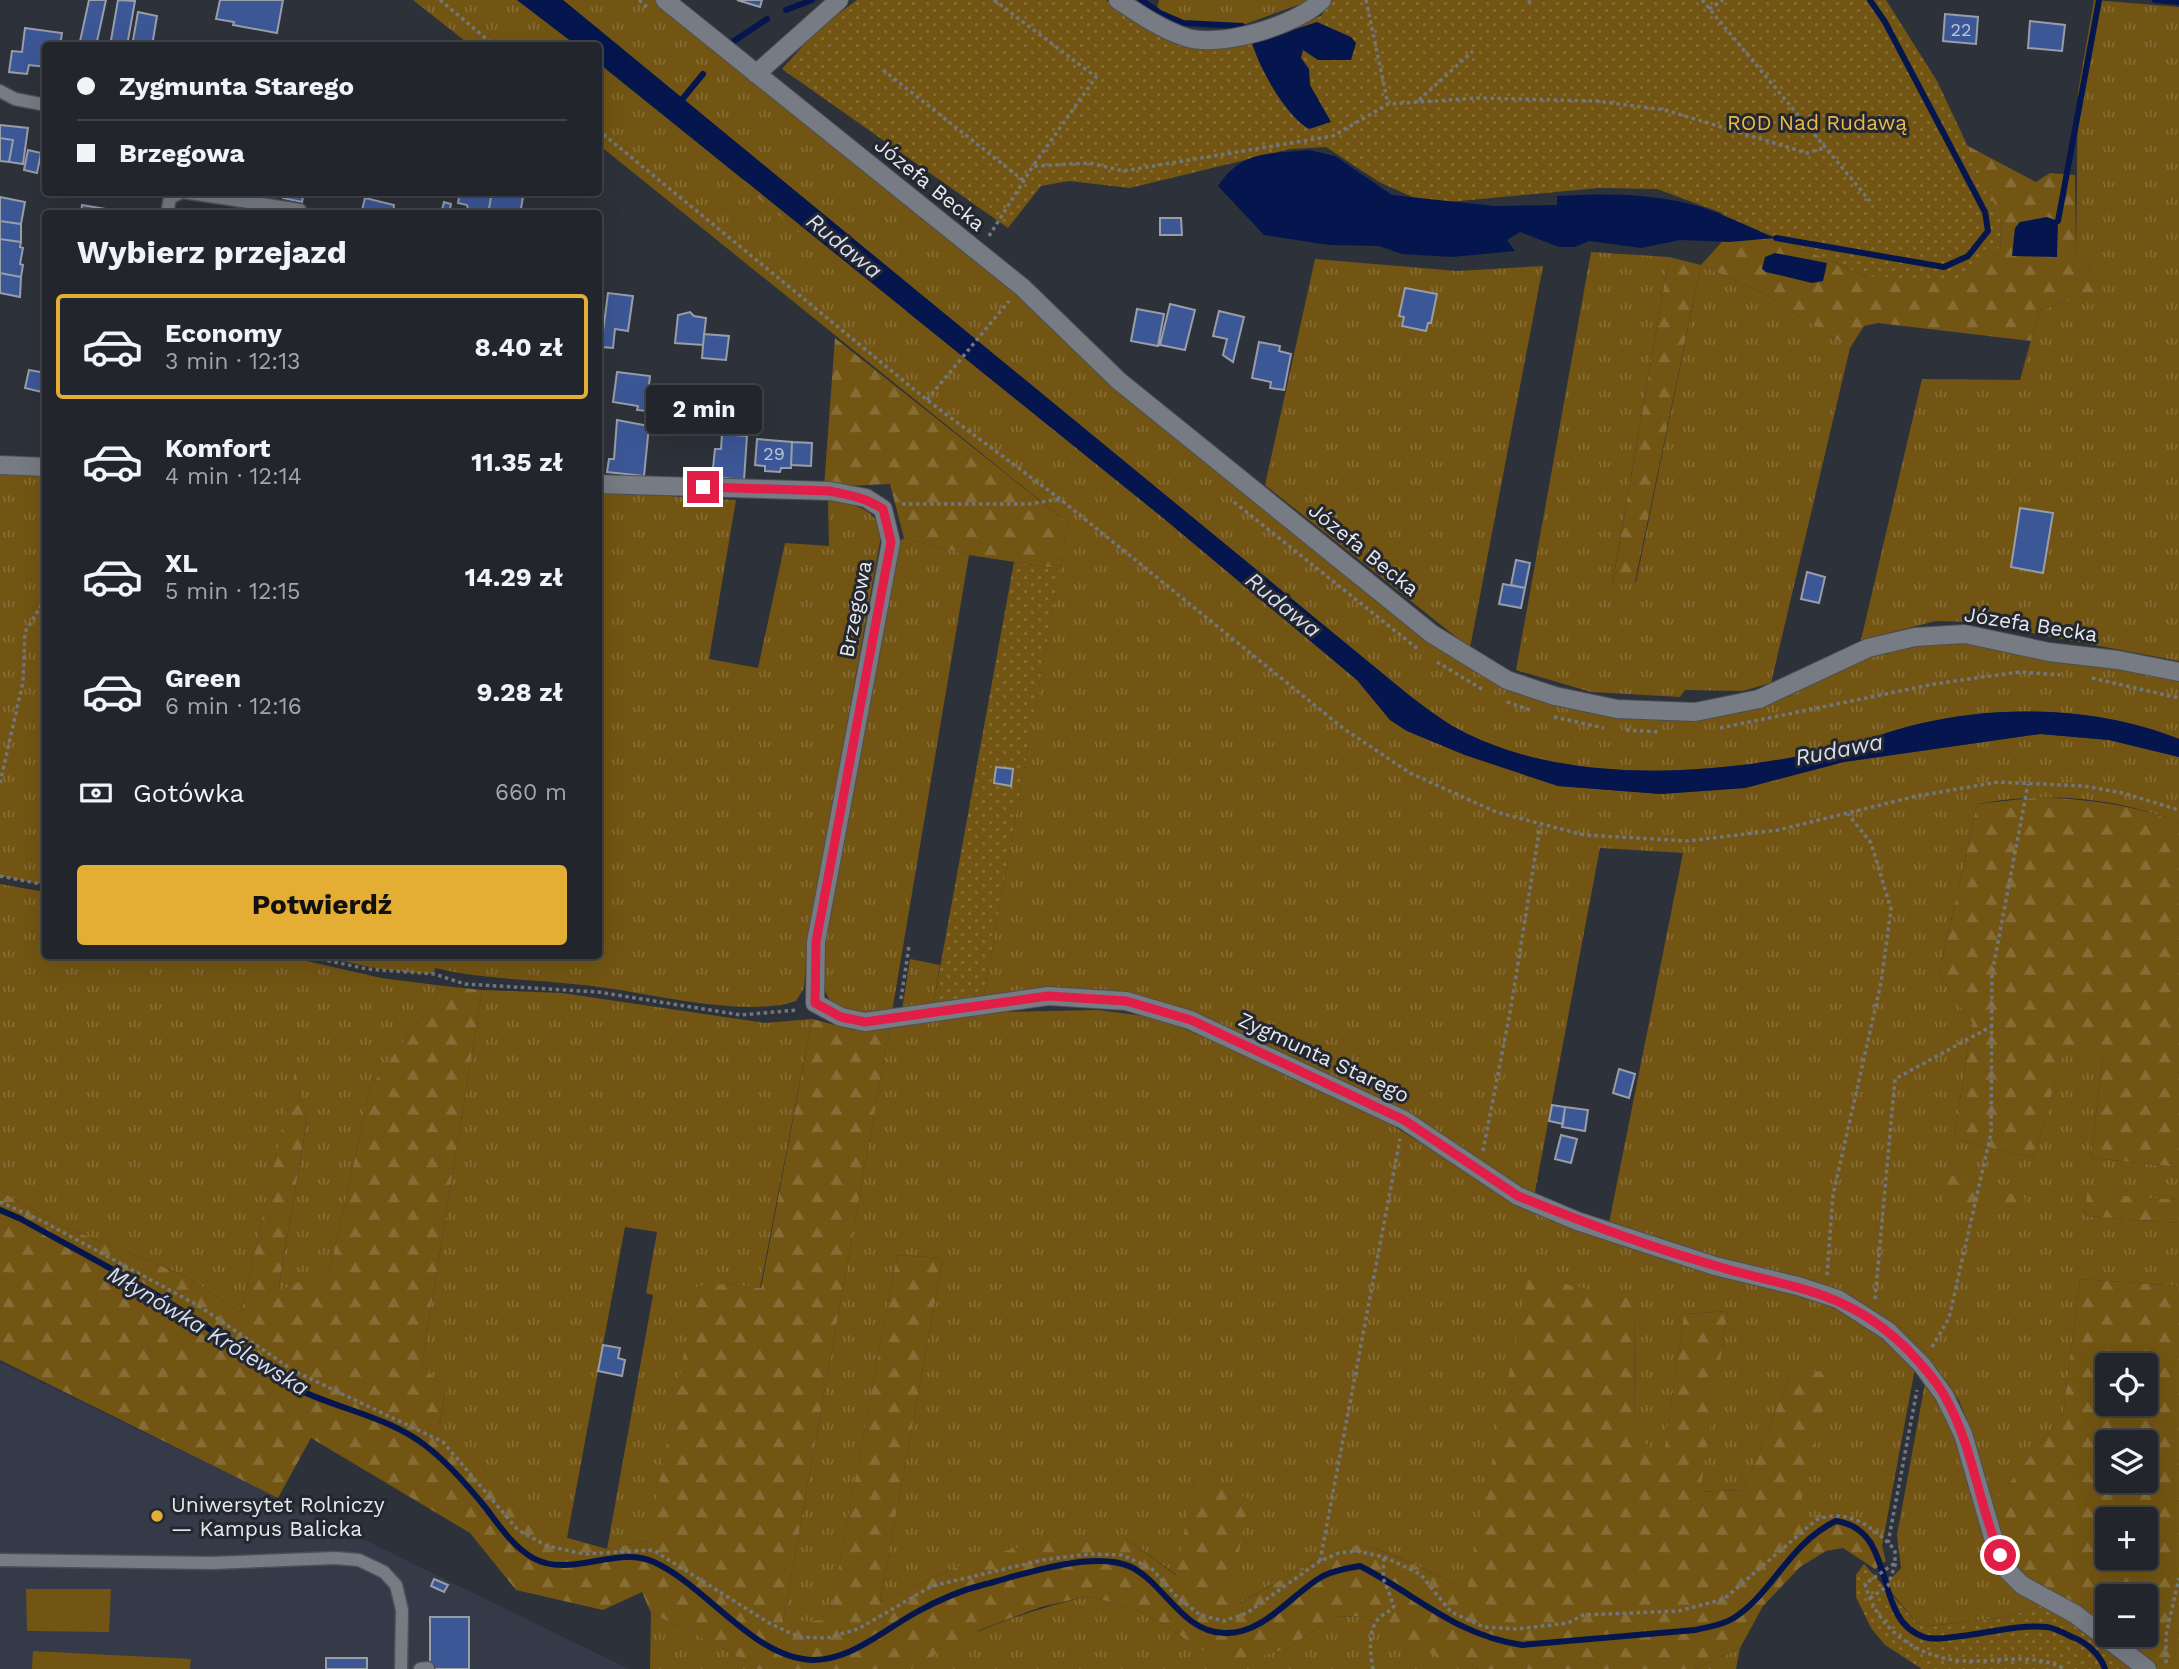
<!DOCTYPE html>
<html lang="pl">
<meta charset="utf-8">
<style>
:root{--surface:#22252b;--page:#2a2d33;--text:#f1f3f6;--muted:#a2a5a9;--line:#3f4247;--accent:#e4ae35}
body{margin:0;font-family:"Work Sans",sans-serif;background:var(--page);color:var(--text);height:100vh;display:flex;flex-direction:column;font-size:26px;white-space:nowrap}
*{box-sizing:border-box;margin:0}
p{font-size:23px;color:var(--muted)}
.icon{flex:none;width:38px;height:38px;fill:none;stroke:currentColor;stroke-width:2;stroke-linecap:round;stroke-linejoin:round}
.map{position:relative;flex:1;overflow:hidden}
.sheet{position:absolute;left:42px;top:210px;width:560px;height:749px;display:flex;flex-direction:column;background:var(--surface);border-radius:7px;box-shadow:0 7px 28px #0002,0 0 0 2px var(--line)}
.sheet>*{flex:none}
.banner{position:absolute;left:42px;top:42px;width:560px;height:154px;border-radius:7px;box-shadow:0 7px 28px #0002,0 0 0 2px var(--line);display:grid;align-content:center;height:154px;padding:0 35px;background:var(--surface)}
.fabs{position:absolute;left:2095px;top:1353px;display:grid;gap:14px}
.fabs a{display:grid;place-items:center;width:63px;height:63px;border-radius:7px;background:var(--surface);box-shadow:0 7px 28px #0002,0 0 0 2px var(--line);font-size:35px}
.end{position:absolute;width:32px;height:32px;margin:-16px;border:9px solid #e11d48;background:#fff;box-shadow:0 0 0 4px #fff}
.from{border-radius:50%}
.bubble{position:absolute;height:49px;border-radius:7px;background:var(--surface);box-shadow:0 7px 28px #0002,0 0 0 2px var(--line);font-size:23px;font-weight:700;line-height:49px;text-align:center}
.banner b{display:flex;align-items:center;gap:24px;height:66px;font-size:26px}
.banner b+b{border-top:2px solid var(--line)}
.banner i{width:18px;height:18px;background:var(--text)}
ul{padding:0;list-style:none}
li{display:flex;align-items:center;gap:21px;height:105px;margin:0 14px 10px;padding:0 21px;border:4px solid transparent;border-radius:7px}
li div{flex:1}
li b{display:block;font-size:26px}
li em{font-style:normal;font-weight:700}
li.selected{border-color:var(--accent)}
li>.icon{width:63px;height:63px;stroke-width:1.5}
h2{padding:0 35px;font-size:32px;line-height:84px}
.pay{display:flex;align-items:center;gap:18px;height:77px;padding:0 35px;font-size:26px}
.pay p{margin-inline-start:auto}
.button{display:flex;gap:14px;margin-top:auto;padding:14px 35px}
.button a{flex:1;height:80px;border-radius:7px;background:var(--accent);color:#111;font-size:28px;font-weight:700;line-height:80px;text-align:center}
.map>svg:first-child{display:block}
</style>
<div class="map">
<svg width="2179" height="1669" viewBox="0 0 2179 1669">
<defs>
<pattern id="grass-tufts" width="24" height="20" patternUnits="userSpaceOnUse" patternTransform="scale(1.75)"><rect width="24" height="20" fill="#725513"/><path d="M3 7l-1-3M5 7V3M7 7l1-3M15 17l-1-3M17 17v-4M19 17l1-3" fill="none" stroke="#866d36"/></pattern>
<pattern id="forest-firs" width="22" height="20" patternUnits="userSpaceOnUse" patternTransform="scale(1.75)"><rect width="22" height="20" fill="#725513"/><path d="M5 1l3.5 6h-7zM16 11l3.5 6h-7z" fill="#866d36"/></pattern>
<pattern id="park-dots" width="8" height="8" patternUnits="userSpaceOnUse" patternTransform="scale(1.75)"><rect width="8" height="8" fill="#725513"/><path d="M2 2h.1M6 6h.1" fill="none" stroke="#866d36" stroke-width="1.8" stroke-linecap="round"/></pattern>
</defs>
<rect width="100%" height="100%" fill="#2d3139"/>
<path fill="#343a47" d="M0,1362L629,1669H0Z"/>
<path fill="url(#grass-tufts)" d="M413,0H517L576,45H470Z
M563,0H658L1495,680L1688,715L1881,649L1970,640L2179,677V739C2100,707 2001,704 1918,724C1892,730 1868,740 1842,747C1725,775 1568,788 1458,729C1441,720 1425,707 1410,696Z
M1159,0H1312L1237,27L1189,26L1156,14Z
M2094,0L2179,7V661L1973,622L1936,621L1861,640L1922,379L2020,380L2039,311L2065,301L2098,276L2076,254L2078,92Z
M598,63L1162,517L1357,680L1390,720L1407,731L1465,755L1558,786L1661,794L1745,788L1844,762L2040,734L2109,740L2179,757V823C2115,796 2045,792 1977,804L1939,975L1972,1022L1954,1139L2034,1158L2063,1052L2103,1053L2091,1158L2179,1167V1200L2087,1194L2085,1216L2179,1223V1286L2080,1279L2063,1414L1990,1508L1975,1442L1959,1400L1893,1325L1858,1301L1803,1281L1692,1251L1609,1223L1683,853L1600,848L1534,1197L1411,1117L1327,1074L1183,1009L1117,997L983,1000L1068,523L599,145Z
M1591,252L1669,257L1612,586L1636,582L1701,265L1761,292L1850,348L1771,683L1742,691L1685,690L1680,697L1591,692L1516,670Z
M1315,259L1457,271L1543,266L1470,648L1265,485Z
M0,465L45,467V885L0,876Z
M599,492L736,500L709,659L758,668L785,543L829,546L828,500C853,505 870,505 882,530L808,941L804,988L796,1001C744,1019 642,991 584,985C534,979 485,980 435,968L434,974C395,972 363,968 327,956H598Z
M904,538L969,555L892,1012C825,1017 819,1002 823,940L894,546Z
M0,884L45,892L46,956H285L381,978L444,986L371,1086L330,1269L278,1292L307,1120L295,1073L241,1313L186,1276L62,1226L0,1191Z
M910,959L940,965L933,1006L902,1010Z
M482,990L562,993L765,1023L812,1019L760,1288L726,1284L662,1478L648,1541L607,1549L653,1295L646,1293L657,1232L625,1227L567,1538L532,1528L485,1470L439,1427L446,1390L422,1364Z
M1097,1010L1154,1017L1241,1051L1364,1108L1540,1216L1665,1260L1798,1292L1836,1305L1864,1319L1915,1368L1882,1546L1835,1519L1796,1524L1791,1372L1744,1490L1699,1492L1728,1311L1684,1314L1663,1460L1635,1433L1634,1299L1467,1590C1443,1579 1381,1545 1357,1545C1333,1546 1264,1590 1240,1603L1229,1601L1248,1499L1194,1481L1177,1575L1127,1539L966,1563L880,1602L943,1258L897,1255L829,1621L783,1622L890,1026L998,1012Z
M1926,1378L1956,1431L1988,1543L2043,1605L2007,1617L1929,1626L1917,1623L1885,1585L1901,1568L1897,1535Z
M1088,1596L1132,1608L1164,1624L1196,1647L1288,1648L1334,1617L1357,1616L1389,1627L1410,1643L1445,1660L1479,1669H909C964,1632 1024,1612 1088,1596Z
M651,1613L716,1644L757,1669H650Z
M1740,1648L1736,1669H1695Z"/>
<path fill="url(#forest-firs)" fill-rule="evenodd" d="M1966,145L2036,182L2050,173L2075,175L2076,254L2098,276L2100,300L2065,301L2039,311L2031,341L1878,323L1864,326L1850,348L1761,292L1701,265L1635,582L1612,587L1669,257L1701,265L1721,243L1722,213L1865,276L2000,247L2002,220Z
M775,168L781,169L927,289V302C910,315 904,315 885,304L746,188L743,181Z
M835,338L1068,523L1060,569L969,555L904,538L890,484L824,487Z
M2040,797C2089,800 2134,804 2179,823V1167L2091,1158L2103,1053H2063L2034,1158L1954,1139L1972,1022L1939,975L1977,804Z
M444,986L482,990L422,1364L446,1390L439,1426L485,1470L532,1528L607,1549L648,1541L697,1286L726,1284L761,1288L812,1019L854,1030L890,1026L783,1622L829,1620L897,1255L943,1258L880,1602L966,1563L1025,1545L1086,1538L1127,1539L1176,1575L1194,1481L1249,1498L1230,1601L1240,1603C1265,1590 1332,1546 1357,1545C1380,1545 1443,1579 1467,1590L1528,1276L1634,1299L1635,1433L1663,1459L1684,1314L1728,1311L1700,1492L1744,1490L1791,1372L1832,1371L1796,1523L1818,1515L1835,1519L1882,1546L1886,1561L1875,1569L1843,1548L1826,1551L1800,1567L1763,1606L1740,1648L1695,1669H1479L1445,1661L1410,1643L1389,1627L1357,1616L1334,1617L1288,1648L1250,1659H1226L1196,1647L1164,1624L1132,1608L1088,1596L1041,1607L982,1629L909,1669H757L716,1644L651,1613L642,1592L603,1610L516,1590L470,1533L311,1438L278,1498L0,1360V1191L62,1226L186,1276L241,1313L295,1071L307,1120L278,1291L330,1269L371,1086Z
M1948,1174L2025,1198L2024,1213L1943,1207Z
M2087,1193L2179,1200V1223L2085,1216Z
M2080,1279L2179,1286V1669H2157L2111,1635L2146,1634V1596H2107V1631L2031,1582L2013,1564L1990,1508L2063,1414ZM2107,1365H2146V1404H2107ZM2107,1442H2146V1480H2107ZM2107,1519H2146V1558H2107Z"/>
<path fill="url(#park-dots)" d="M857,0H1106L1142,24L1187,44L1256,38L1321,16L1332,0H1886L1937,81L2002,219L2000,247L1959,281L1865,276L1722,213L1657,189L1599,188L1428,204L1379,182L1326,147L1290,149L1130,188L1069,181L1041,186L1008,228L782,69L818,29Z
M1014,562L1060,569L983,1000L933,1006Z
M1864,1564L1917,1623L1930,1626L2007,1617L2043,1605L2071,1616L2136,1669H1922L1885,1645L1871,1628L1856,1597V1575Z"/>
<path fill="#725513" d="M26,1589H111L109,1632L27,1631Z
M33,1651L191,1659L190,1669H32Z"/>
<path fill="#05164f" d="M517,0H563L1410,696C1425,707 1441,720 1458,729C1568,788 1725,775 1842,747C1868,740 1892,730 1918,724C2001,704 2100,707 2179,739V757L2109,740L2040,734L1844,762L1745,788L1661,794L1558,786L1465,755L1407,731L1390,720L1357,680L1162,517L599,63L598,46L576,45Z
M1317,22L1351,37L1356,43L1351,60H1318L1303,50L1301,58L1309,69L1310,85L1331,122L1309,129C1285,115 1260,69 1252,43Z
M1309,150L1335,156L1392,195L1494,206L1557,205V196C1603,193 1656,193 1701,207C1726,215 1751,228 1776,238L1729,242L1680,240L1641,248L1589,241L1575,247H1559L1520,232L1507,240L1515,251L1452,257L1402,254L1379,246L1329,245L1264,235L1218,186C1242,150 1269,154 1309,150Z
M2047,217L2058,221L2057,257L2012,256L2015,228L2020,222Z
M1775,253L1827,263L1823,281L1812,283L1766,272L1762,269L1765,257Z"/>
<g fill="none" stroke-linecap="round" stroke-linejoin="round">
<path stroke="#05164f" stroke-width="6" d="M1141,0L1160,13L1183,23L1242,26
M2155,0L2179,2
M786,10L812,0
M728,45L767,19
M680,102L703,74
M2058,221L2099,0
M1776,238L1944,267L1968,256L1988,231L1985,212L1885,22L1870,0
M0,1210L21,1219C81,1253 145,1285 202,1324C232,1344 259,1370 291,1386C335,1409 386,1415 426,1446C448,1463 468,1486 485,1507C499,1525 512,1546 533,1558C570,1579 617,1545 654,1562C704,1585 749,1651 803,1659C844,1666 881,1632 915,1613C938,1600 961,1590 986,1584C1024,1574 1094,1550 1131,1567C1164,1583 1182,1632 1224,1633C1264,1635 1291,1594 1323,1576C1335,1570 1347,1568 1360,1566C1417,1595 1455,1635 1522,1645L1695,1630C1707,1627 1720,1626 1732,1619C1771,1596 1788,1544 1836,1521C1899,1530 1871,1620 1924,1637C1935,1641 1950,1637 1961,1636C1988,1633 2019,1624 2047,1627C2055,1628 2064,1633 2072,1637C2086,1642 2100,1654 2105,1669"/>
</g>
<path fill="#3c5796" stroke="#999da7" stroke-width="2" d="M89,0H106L96,46H79Z
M118,0L135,1L127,46H110Z
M220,0H283L277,33L233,25L234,22L216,19Z
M737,0H762L760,7Z
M138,12L157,16L152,46H132Z
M1945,14L1978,17L1976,44L1943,41Z
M2030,21L2065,25L2062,51L2028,48Z
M25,28L62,33L60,46H46V67L29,65L27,74L9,72L12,51L22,52Z
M0,125L28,128L23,164L9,162L13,140L0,138Z
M0,138L13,140L9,162L0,161Z
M28,150L41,153L37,173L24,170Z
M284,192H304L302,202L283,198Z
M460,192H492L488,214H469L467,205L458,203Z
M492,192H524L520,214H488Z
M0,197L25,202L21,224L0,221Z
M365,198L394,205L393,214H361Z
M444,202L451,204L449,214H441Z
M82,205L112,210L111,214H81Z
M1160,218H1181L1182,235H1160Z
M0,221L21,224V242L0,239Z
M0,239L21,242L20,247L23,248L20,264L23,265L21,277L0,273Z
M0,273L21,277L20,297L0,293Z
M1405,288L1437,294L1431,323H1428L1426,331L1402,326L1404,317L1399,316Z
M608,293L633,296L628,331L615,329L613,348L601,347Z
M1170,304L1195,310L1185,350L1160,345Z
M1137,309L1164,314L1158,346L1131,341Z
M1219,311L1244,317L1233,362L1223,355L1227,339L1213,336Z
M690,312L694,316L706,318L703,345L675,343L678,315Z
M704,334L729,336L726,360L702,358Z
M1259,342L1280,346L1279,351L1291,354L1284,390L1270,388L1271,382L1252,378Z
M29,370L46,373L42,392L25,388Z
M617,372L650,376L646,411L637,410L638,406L613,402Z
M676,398L713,402L710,427L673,424Z
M617,420L649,426L644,476L607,472L609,459H614Z
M722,434L747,436L744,480L712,477L715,449H721Z
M757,439L792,442L791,468H781L780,472L765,471V466L755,465Z
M792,442L812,443L811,466L791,465Z
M2020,508L2053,513L2043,573L2011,567Z
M1516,560L1530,563L1525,588L1511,585Z
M1807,572L1825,577L1819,603L1801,599Z
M1503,584L1525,588L1521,608L1499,604Z
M996,767L1013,769L1011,786L994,783Z
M1619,1069L1635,1074L1629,1098L1613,1093Z
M1552,1105L1565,1107L1563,1124L1549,1121Z
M1565,1107L1588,1110L1585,1131L1562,1127Z
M1561,1135L1577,1139L1571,1163L1555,1159Z
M603,1345L620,1348L618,1358L625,1360L622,1376L598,1371Z
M434,1579L448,1585L444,1592L431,1586Z
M430,1617H469V1669H430Z
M326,1658H367V1669H326Z"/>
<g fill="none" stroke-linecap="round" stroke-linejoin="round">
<defs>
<path id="lane" d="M0,91L15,99L46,105
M183,192L300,210
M167,214L170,198L182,192
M0,1560L212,1563L335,1558L359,1560L384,1572L396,1585L402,1610L401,1669
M420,1669L428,1668"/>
<path id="street" d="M665,0L1022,287L1119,381L1432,634L1507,680L1555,696L1617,709L1695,712L1759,699L1868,648L1915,637L1965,634L2049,652L2118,660L2179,672
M1118,0C1139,14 1161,29 1185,37C1219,49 1298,25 1322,0
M756,74L839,0
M0,465L46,467
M598,484L830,491L866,498L883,509L891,542L816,942L815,1003L841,1017L865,1022L1048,996L1126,1001L1190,1020L1404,1120L1518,1196L1577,1221L1715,1266L1798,1286L1838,1299L1888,1331L1922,1365L1944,1395L1963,1434L1994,1541L2006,1569L2022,1585L2075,1614L2147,1669"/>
</defs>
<use href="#lane" stroke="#4c4f55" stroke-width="15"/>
<use href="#street" stroke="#4c4f55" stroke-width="20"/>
<path stroke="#72767d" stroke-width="3.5" stroke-dasharray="3.5 3.5" stroke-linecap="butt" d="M440,0L495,46
M639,0L648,8
M994,0L1096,77L1033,166
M1366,0L1388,104
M1702,0L1870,201
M1528,3L1532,0
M1709,9L1723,0
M883,70L1024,181
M1419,100L1473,51
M598,130L927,400L1060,499L1344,729L1410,773L1496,812L1584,835L1688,841L1778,830L1917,796L1998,782L2084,786L2123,793L2179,810
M989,236L1033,166L1090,163L1123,171L1333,136L1388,104L1478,98L1596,101L1665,110L1807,153L1824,148
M927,400L1009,301
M1234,502L1419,650
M902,504H1029L1060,499
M1437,662L1485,691
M2092,678L2179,698
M1507,702L1530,710
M1554,717L1604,728
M1720,728L1934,684L2019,672L2060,675
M1626,730L1660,732
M0,783L23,682L25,632L46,598
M0,876L46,885
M307,956L367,969L434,974L465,984L598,992L741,1015L797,1010
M901,999L909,946
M1483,1151L1511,1007L1540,826
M0,1202L42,1221L199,1306L294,1371L443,1442L518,1530L547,1546L584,1554L653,1550L769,1623L799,1637L827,1638L858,1629L932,1586L1043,1560L1089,1554L1122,1555L1152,1569L1176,1596L1200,1615L1224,1621L1247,1613L1320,1561L1339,1553L1357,1551L1384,1557L1412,1570L1421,1575L1451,1612L1484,1627L1518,1629L1568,1623L1583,1615L1679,1611L1724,1599L1816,1520C1847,1507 1874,1527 1895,1550V1563L1865,1584C1876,1626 1912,1654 1954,1660C1993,1665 2028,1650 2065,1669
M1827,1275L1833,1195L1881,983L1891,909L1871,843L1848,814
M1875,1299L1895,1079L1992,1026
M1932,1347L1949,1318L1991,1133L1992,974L2028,784
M1888,1543L1917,1390
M1320,1561L1400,1139
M1870,1598L1888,1586L1896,1562
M2166,1663V1635L2179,1578
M1373,1669C1370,1653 1367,1629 1380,1617C1386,1612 1390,1612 1394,1606L1383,1578L1384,1557"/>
<use href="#lane" stroke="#767b84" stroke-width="12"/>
<use href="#street" stroke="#767b84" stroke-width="18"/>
</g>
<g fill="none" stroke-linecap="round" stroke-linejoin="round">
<path stroke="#e11d48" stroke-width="9" d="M703,487L830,491C850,495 866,498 883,509L891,542L816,942L815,1003L841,1017L865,1022L1048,996L1126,1001L1191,1020L1404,1120L1518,1196C1582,1222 1646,1246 1713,1265C1791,1289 1846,1288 1908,1350C1921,1364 1935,1379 1944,1395C1973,1445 1978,1503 2000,1555"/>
</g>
<circle fill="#e4ae35" stroke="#24272f" stroke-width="2.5" cx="157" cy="1516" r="7"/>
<g text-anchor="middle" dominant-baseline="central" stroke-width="6" stroke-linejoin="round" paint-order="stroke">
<g font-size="18" fill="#bbc4d7">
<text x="1961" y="29">22</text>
<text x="774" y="453">29</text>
</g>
<g font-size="21" fill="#ebb84b" stroke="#24272f">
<text x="1817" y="122">ROD Nad Rudawą</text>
</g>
<g font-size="21" fill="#e5e8ed" stroke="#24272f">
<text transform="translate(930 184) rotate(39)">Józefa Becka</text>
<text transform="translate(1364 549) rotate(39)">Józefa Becka</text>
<text transform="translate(855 609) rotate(-79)">Brzegowa</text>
<text transform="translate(2031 624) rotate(9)">Józefa Becka</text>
<text transform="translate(1324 1057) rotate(25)">Zygmunta Starego</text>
</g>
<g font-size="21" fill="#e5e8ed" stroke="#24272f" text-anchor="start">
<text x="171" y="1504">Uniwersytet Rolniczy<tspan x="171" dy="24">— Kampus Balicka</tspan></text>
</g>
<g font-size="23" font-style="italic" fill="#d5def0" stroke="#24272f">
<text transform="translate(844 246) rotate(39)">Rudawa</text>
<text transform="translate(1283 605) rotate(39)">Rudawa</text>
<text transform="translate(1839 750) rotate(-11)">Rudawa</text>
<text transform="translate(208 1331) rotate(31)">Młynówka Królewska</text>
</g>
</g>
</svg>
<div class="fabs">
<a><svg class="icon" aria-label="locate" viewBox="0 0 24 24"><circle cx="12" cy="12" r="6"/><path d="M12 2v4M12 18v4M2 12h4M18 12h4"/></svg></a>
<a><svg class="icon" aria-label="layers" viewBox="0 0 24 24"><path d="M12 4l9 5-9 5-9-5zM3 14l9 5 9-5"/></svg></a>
<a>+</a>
<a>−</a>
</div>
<i class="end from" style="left:2000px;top:1555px"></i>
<i class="end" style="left:703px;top:487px"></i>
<div class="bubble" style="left:646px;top:385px;width:116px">2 min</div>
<div class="banner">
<b><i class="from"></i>Zygmunta Starego</b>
<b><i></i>Brzegowa</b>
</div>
<section class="sheet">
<h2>Wybierz przejazd</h2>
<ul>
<li class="selected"><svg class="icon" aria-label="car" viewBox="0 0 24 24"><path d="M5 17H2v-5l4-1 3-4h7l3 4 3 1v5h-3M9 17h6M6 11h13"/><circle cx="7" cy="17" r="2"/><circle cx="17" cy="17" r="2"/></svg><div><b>Economy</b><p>3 min · 12:13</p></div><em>8.40 zł</em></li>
<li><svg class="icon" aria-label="car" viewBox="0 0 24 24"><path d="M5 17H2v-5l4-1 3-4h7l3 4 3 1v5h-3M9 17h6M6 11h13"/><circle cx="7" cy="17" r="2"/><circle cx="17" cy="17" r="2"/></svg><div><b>Komfort</b><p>4 min · 12:14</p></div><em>11.35 zł</em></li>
<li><svg class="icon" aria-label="car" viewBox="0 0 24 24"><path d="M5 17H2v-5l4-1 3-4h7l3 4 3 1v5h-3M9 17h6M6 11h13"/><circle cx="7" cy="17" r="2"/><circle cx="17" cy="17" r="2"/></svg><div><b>XL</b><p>5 min · 12:15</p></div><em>14.29 zł</em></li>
<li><svg class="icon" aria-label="car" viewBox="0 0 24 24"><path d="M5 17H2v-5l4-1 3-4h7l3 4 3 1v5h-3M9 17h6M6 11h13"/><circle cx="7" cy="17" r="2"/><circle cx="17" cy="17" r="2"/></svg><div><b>Green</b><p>6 min · 12:16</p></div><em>9.28 zł</em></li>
</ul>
<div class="pay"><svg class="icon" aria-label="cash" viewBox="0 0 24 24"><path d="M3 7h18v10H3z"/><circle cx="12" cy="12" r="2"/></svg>Gotówka<p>660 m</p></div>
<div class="button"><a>Potwierdź</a></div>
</section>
</div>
